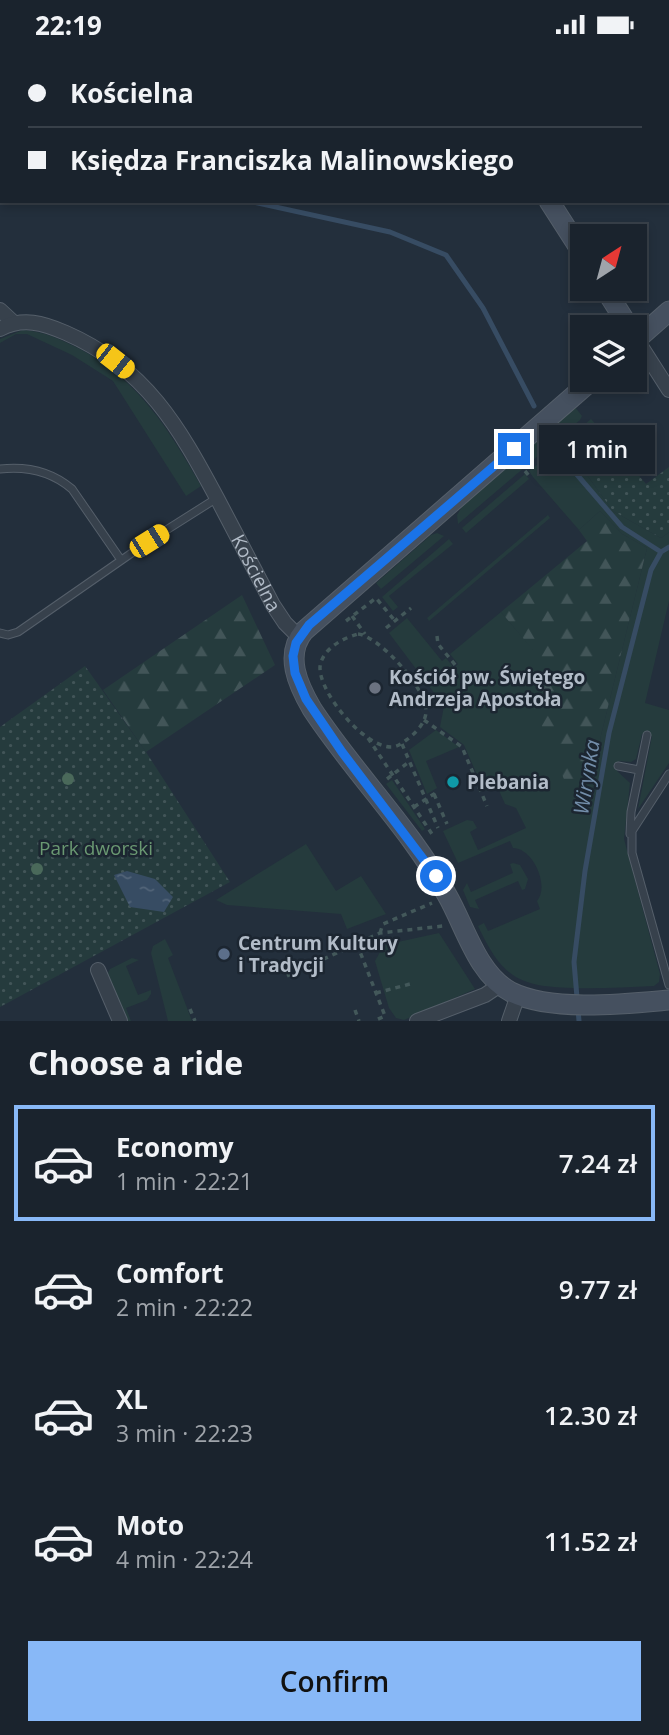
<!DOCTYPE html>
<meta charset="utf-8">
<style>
:root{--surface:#1a232d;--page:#232b35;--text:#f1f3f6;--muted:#9fa4aa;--line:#384049;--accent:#88b8f7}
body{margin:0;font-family:"Open Sans",sans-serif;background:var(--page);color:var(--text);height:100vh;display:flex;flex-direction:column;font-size:26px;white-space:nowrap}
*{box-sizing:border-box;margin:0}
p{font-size:23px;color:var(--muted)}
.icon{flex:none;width:38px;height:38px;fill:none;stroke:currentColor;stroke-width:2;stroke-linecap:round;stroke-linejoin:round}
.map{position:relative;height:972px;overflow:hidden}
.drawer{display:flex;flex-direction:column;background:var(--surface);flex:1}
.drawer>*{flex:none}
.banner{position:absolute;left:0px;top:0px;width:670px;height:154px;box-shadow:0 4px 10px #0003,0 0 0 2px var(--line);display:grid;align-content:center;height:154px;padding:0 28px;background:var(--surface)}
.needle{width:46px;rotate:36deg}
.fabs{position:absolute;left:570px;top:175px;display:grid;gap:14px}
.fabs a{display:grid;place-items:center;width:77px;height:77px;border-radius:0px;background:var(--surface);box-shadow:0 4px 10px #0003,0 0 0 2px var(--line);font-size:35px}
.end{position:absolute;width:32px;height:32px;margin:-16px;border:9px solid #1a73e8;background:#fff;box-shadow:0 0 0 4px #fff}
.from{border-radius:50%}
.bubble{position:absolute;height:49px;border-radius:0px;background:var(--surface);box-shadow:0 4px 10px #0003,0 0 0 2px var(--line);font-size:23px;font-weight:600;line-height:49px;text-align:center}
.car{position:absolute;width:21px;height:42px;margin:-21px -10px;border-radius:9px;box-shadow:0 0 5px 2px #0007;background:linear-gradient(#f5c518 24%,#345 0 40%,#f5c518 0 76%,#345 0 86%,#f5c518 0)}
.banner b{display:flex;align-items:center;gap:24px;height:66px;font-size:26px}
.banner b+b{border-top:2px solid var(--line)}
.banner i{width:18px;height:18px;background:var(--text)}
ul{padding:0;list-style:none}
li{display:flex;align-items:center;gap:21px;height:116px;margin:0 14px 10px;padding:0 14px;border:4px solid transparent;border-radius:0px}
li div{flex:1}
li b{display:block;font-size:26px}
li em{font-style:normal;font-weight:600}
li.on{border-color:var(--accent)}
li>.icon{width:63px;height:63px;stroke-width:1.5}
h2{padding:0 28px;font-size:32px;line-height:84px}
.primary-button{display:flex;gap:14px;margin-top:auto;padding:14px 28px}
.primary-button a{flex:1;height:80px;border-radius:0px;background:var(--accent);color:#111;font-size:28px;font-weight:600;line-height:80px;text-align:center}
.status{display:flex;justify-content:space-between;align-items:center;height:49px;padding:0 35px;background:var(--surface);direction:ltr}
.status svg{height:19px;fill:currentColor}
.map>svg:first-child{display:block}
</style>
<div class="status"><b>22:19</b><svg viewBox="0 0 49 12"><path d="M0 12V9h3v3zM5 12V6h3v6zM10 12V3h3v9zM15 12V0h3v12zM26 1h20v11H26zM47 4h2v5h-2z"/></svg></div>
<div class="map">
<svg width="669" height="972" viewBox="0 0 669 972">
<defs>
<pattern id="forest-firs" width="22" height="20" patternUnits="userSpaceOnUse" patternTransform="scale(1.75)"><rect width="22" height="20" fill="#253b3d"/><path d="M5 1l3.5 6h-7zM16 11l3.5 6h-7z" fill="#425558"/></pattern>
<pattern id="park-dots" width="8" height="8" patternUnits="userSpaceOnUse" patternTransform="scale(1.75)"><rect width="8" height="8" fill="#253b3d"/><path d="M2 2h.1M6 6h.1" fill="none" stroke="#425558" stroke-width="1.8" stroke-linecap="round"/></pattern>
<pattern id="water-ripples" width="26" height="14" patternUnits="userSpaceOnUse" patternTransform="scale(1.75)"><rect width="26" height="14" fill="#374c63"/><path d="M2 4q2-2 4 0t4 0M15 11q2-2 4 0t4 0" fill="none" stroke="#526478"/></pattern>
</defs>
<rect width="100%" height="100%" fill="#232f3c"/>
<path fill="#253b3d" d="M23,281C43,282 62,291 80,300C140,333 168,379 201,437L186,447L113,332L72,306L27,285H16L0,294V290Z
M575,358L582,367L580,371L458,475L457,466L463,456Z
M564,394L613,462L661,489L669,483V552L645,654L669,661V714L638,760L652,687L642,685L636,710L631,713L619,712L617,722L630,734L624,790L660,925L659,933L654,937C627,938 600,940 573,939C518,938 502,928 478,877L484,874L488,882L540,860L537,852C550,837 533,799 513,799L510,792L458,814L443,782L467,771L473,772L477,779L470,783L478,801L526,779L516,759L505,755L497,737L484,742L464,696L440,678L444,657L389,584L407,569L442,612L446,609L454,619L458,615L450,605L501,563L544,613L589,761L601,686L647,499L622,485L600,462L579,481L533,428L529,422Z
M525,425L529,430L466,484L462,479Z
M548,466L550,469L429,572L427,569Z
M437,484L444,487L381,540L376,534L431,486Z
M449,490L453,495L389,547L398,558L393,562L382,548Z
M436,681L459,698L426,712L437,739L427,745L409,701Z
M392,731L425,780L422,782L386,735Z
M306,795L336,842L361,827L386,865L347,880L341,865L227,856L216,851Z
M513,814L520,816L528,830L525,840L522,841L518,832L475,851L479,860L470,858L463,841L467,834L471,843L513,824L510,815Z
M439,884L475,940L404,971L396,969L389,959L375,912L384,896Z
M165,890L173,906L168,909L192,972H168L151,904L153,897Z
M132,909L139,911L126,917L138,946L151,941V945L147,951L126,959L131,972H124L106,928L110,920Z"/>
<path fill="url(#forest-firs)" d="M600,462L622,485L647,499L601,686L589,761L576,759L523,632L543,613L501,563L587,492L579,481Z
M242,546L275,616L146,703L103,641Z"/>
<path fill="url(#park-dots)" d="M591,370L646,435L669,418V483L661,489L613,462L564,394Z
M85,617L146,703L230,833L0,958V678Z"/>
<path fill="url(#water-ripples)" d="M127,822L155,830L173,848L164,863L130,858L114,826Z"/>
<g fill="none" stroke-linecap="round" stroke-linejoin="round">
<path stroke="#374c63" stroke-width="5" d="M0,88H2
M248,152L390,183L446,206L483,259L534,357
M558,400L573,421L622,478L661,503
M579,972L574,913L585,822L609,684L651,521L661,503L669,498"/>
<defs>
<path id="lane" d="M0,420C27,417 51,422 72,440L121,511
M0,584L8,586L18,583L149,492L217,449
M618,717L639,721
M669,725L632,782V804L669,936
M630,785L631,763L647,686"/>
<g id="street">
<path d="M517,2L520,0"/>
<path d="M0,261L14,274"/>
<path id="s1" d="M0,280C23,268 43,274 66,284C146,319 179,378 218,451C236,486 255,521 273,556L285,574L299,588"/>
<path d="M637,291L669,341"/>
<path d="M98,921L120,972"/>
<path d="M417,972L485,946L500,936"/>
<path d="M509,972L518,946"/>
</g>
<path id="secondary" d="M454,0L455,2
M549,152L583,205
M605,240L629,278
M635,292L669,262
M592,331L304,582C284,606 298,636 312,660C354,724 410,779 447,846C465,877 477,925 511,943C551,963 624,955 669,951"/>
</defs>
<use href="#lane" stroke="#555f6a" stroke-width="9"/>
<use href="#street" stroke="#555f6a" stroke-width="16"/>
<use href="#secondary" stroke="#555f6a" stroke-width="21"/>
<path stroke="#43585a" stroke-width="3.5" stroke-dasharray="5 5" stroke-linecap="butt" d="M205,0V2
M235,0L236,2
M525,422L531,429
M352,567L365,585
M346,572L376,549L395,572
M386,579L411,559
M358,585C379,587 427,640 426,662C426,674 415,685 405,692C401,695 397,698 391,698C364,698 319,644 320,618C322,600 343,589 358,585Z
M437,587L438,595L456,617
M424,671L462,698L487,757
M368,689L432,785
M402,695L438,779
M387,730L410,712
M434,745L447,775
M414,758L437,743
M380,884L383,875L432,854
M357,895L385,967L374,972
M287,927L380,884L443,877
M376,944L410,935
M190,960L195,972
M355,961L359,972"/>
<use href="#lane" stroke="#37414c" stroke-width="7"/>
<use href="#street" stroke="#37414c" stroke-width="14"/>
<use href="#secondary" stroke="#45505f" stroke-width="19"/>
</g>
<g fill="#4a695a">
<circle cx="68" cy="730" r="6"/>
<circle cx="37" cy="820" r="6"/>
</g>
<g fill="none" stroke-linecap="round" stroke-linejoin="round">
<path stroke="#1a73e8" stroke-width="9" d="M436,827L342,703L306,650L295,624L293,607L296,594L309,576L514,400"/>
</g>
<circle fill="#6b7280" stroke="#1c2631" stroke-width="2.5" cx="375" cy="639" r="7"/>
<circle fill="#0f9aa8" stroke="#1c2631" stroke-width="2.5" cx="453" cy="733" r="7"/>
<circle fill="#5c6f8a" stroke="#1c2631" stroke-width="2.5" cx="224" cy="905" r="7"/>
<g text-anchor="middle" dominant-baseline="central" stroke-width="5" stroke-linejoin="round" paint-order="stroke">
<g font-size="19" fill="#b2bcc8" stroke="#1c2631">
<text stroke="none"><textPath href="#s1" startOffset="382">Kościelna</textPath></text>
</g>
<g font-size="19" font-weight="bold" fill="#b2bcc8" stroke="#1c2631" text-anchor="start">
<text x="389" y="628">Kościół pw. Świętego<tspan x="389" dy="22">Andrzeja Apostoła</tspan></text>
<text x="467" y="733">Plebania</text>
<text x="238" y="894">Centrum Kultury<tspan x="238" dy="22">i Tradycji</tspan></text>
</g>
<g font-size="19" fill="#6a9872" stroke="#1c2631">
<text x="96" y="799">Park dworski</text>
</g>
<g font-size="21" font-style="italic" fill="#738eaa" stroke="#1c2631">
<text transform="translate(586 728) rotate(-81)">Wirynka</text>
</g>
</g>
</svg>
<div class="fabs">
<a><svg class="needle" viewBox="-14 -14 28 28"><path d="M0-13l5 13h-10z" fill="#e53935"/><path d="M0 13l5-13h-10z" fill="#9fa4aa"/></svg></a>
<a><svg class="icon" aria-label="layers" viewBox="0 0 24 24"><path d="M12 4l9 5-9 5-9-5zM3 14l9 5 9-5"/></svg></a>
</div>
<i class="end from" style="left:436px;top:827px"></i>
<i class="end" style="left:514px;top:400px"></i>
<div class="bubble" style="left:539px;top:376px;width:116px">1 min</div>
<i class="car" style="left:115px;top:312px;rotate:128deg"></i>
<i class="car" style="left:149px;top:492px;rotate:58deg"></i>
<div class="banner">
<b><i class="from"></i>Kościelna</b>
<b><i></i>Księdza Franciszka Malinowskiego</b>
</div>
</div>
<section class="drawer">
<h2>Choose a ride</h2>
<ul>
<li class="on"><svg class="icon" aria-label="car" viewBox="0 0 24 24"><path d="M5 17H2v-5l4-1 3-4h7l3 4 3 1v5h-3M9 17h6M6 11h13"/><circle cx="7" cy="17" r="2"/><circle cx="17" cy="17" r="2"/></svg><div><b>Economy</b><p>1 min · 22:21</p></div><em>7.24 zł</em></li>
<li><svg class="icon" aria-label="car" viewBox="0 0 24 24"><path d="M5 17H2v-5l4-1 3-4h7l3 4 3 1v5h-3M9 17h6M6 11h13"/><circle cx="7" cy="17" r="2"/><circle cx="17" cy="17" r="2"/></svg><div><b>Comfort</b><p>2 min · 22:22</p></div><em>9.77 zł</em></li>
<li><svg class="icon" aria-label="car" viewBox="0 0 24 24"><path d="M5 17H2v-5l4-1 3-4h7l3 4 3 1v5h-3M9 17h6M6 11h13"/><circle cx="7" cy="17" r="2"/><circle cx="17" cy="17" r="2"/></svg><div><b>XL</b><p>3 min · 22:23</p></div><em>12.30 zł</em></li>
<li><svg class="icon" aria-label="car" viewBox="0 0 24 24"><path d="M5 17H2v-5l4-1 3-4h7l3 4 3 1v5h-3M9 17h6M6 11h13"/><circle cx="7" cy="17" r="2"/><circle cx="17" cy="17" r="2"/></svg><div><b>Moto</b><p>4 min · 22:24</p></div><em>11.52 zł</em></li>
</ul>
<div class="primary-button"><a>Confirm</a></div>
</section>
